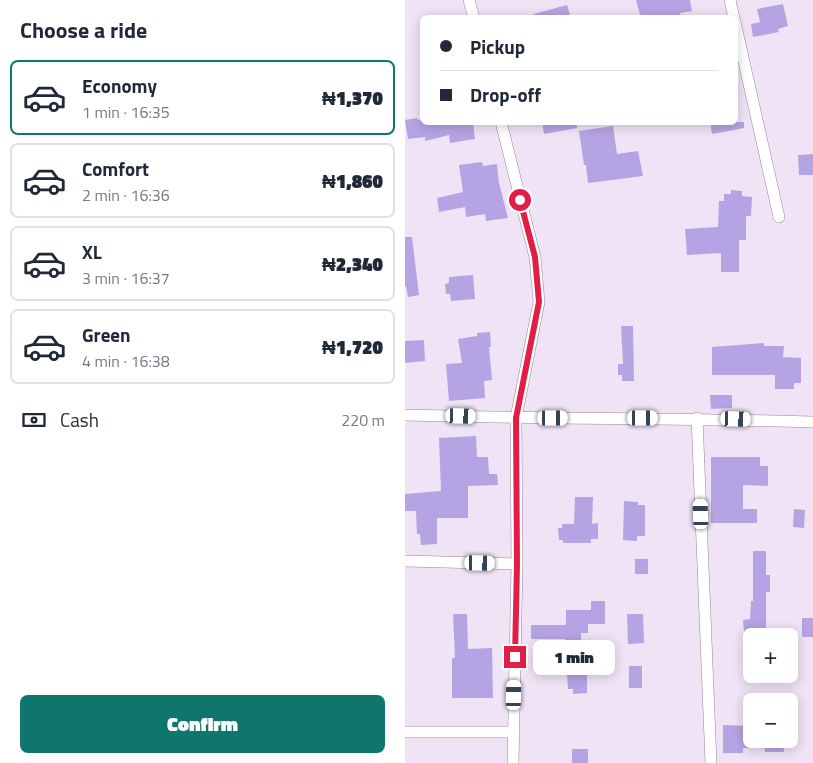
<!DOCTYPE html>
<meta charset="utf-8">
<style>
:root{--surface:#fff;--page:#f6f6f7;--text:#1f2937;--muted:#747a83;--line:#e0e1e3;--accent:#0f766e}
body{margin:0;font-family:"Titillium Web",sans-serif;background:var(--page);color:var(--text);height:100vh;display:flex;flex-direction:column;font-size:19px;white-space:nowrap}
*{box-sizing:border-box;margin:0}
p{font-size:16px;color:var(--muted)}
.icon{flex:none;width:28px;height:28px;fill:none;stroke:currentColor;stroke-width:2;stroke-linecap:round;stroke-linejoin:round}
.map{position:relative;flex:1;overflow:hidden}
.drawer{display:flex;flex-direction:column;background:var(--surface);width:405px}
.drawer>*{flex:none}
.banner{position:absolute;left:15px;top:15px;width:318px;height:110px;border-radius:8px;box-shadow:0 2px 12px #0003;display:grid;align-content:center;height:110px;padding:0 20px;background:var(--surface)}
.tools{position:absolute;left:338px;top:628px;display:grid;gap:10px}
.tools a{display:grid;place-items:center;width:55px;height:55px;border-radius:8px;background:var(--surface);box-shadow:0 2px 12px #0003;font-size:25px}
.end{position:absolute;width:22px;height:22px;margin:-11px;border:6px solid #e11d48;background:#fff;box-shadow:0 0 0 2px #fff}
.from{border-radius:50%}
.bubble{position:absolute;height:35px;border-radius:8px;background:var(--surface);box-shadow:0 2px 12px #0003;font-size:16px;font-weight:800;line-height:35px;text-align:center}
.car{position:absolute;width:15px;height:30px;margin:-15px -8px;border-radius:6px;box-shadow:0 0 4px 1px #0007;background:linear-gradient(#fff 24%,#345 0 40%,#fff 0 76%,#345 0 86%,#fff 0)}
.banner b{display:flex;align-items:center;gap:18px;height:48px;font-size:19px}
.banner b+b{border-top:1px solid var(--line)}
.banner i{width:12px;height:12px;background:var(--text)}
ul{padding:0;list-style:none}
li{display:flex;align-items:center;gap:15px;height:75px;margin:0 10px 8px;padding:0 10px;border:2px solid var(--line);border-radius:8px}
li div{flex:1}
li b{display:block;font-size:19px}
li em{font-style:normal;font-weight:800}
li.selected{border-color:var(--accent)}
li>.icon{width:45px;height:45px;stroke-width:1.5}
h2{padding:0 20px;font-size:22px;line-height:60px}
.pay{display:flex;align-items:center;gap:12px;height:55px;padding:0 20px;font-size:19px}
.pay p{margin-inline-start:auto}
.button{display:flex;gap:10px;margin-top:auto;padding:10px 20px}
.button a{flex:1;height:58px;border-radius:8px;background:var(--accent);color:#fff;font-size:20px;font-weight:800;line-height:58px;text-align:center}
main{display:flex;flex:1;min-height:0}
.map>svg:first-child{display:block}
</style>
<main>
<section class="drawer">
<h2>Choose a ride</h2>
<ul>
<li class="selected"><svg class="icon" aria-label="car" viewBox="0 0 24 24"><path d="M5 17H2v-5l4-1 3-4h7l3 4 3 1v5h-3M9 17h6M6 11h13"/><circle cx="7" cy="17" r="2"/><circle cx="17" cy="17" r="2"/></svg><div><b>Economy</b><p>1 min · 16:35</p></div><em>₦1,370</em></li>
<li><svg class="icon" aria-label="car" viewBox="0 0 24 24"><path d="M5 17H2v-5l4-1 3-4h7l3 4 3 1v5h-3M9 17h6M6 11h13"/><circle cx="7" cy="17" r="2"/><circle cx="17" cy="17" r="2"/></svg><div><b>Comfort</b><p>2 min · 16:36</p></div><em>₦1,860</em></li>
<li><svg class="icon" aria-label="car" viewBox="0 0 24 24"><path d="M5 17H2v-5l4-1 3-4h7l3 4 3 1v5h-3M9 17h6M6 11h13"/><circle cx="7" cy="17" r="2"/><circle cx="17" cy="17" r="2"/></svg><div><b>XL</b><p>3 min · 16:37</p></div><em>₦2,340</em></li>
<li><svg class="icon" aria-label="car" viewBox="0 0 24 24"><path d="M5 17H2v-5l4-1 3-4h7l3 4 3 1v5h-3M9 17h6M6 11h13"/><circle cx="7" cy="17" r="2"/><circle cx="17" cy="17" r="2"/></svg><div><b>Green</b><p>4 min · 16:38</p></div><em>₦1,720</em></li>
</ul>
<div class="pay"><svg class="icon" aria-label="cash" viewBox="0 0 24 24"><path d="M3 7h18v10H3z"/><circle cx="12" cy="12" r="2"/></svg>Cash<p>220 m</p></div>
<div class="button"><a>Confirm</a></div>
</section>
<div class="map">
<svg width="408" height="763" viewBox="0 0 408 763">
<rect width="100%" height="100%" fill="#efe3f5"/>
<path fill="#b5a4e3" d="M231,0H285L287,11L275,13L276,18H236Z
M378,4L383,26L373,29L374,32L348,37L346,24L355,22L352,9Z
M162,5L166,18H129V14Z
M12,118L13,120L18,119V122H68L70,139L45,143L44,135L20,141V137L3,139L0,120Z
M137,122H171L172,128L139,134Z
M305,122H339V128L307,134Z
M208,126L212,154L233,151L238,176L183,183L181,165H179L174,131Z
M408,154V175H394L393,155Z
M77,162L78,166L92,164L94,183L103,218L81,221L80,214L61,217L60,207L34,212L32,198L58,192L54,165Z
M326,190L337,191V196L347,197L346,216H341V240H334V272H316V253L282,255L280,229L313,227L314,201H319V194H326Z
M0,237H7L14,295L3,297L1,286L0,287Z
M68,275L70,299L46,301L45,294H41L40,284L44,283V277Z
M216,326H228L229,381H217V375H213V364H218Z
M85,332L86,347H84L87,380L79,381L80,398L44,401L41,364L57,363L53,339L72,336V333Z
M19,340L20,361L0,363V341Z
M359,343V346H379L378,357L396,358V383H389V389H370V375H307V347Z
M305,395H327V408L306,409Z
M71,436L72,457H83L84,474H92L93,485L63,486V518H32V544L16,545L15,534H12L11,511H0V494L36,491L34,438Z
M306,457H355V466H363V486L338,485V509H352V523H306Z
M170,497H188L187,524L193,523V539H186V543H158V540H154L153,528H157V524H169Z
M219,501L233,502V505H240V536H232V541L218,540Z
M389,509L400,510L399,528L388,527Z
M348,551H361V575H365V592H361V633L339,632L338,620L345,619L346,601H348Z
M230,559H243V574H230Z
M186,601H200V624H183V633H176V654H189V666H182V693L168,694V689H163L162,674H160V639H126V625H161V610H186Z
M48,614H62L63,649L87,648L88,698H47V658H50Z
M222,614H238L239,643L223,644Z
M397,618H408V637H397Z
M224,666H237V688H224Z
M318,725L346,726V748H338V753H318Z
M359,739H378L379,752H360Z
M167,749H183V763H167Z"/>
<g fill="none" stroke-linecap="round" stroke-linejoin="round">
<defs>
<path id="minor" d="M64,0L69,18
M325,0L329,18
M330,22L374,217
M96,122L130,257L134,302L111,418L112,564L108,763
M0,415C136,419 272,418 408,422
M292,418L306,763
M0,561L112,564
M0,732H109"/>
</defs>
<use href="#minor" stroke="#928798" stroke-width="12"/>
<use href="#minor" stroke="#fff" stroke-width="11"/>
</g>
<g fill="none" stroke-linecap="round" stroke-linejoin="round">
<path stroke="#e11d48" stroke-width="6" d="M110,657L112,564L111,418L134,302L130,257L115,200"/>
</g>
</svg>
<div class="tools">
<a>+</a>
<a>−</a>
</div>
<i class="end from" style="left:115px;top:200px"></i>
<i class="end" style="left:110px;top:657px"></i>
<div class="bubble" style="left:128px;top:640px;width:82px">1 min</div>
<i class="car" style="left:56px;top:416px;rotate:92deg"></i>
<i class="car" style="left:148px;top:418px;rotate:90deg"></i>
<i class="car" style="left:238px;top:418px;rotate:90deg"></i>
<i class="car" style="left:331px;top:419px;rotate:92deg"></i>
<i class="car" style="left:296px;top:514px;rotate:358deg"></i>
<i class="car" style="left:75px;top:563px;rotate:91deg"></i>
<i class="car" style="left:109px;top:695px;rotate:1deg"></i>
<div class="banner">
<b><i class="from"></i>Pickup</b>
<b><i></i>Drop-off</b>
</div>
</div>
</main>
